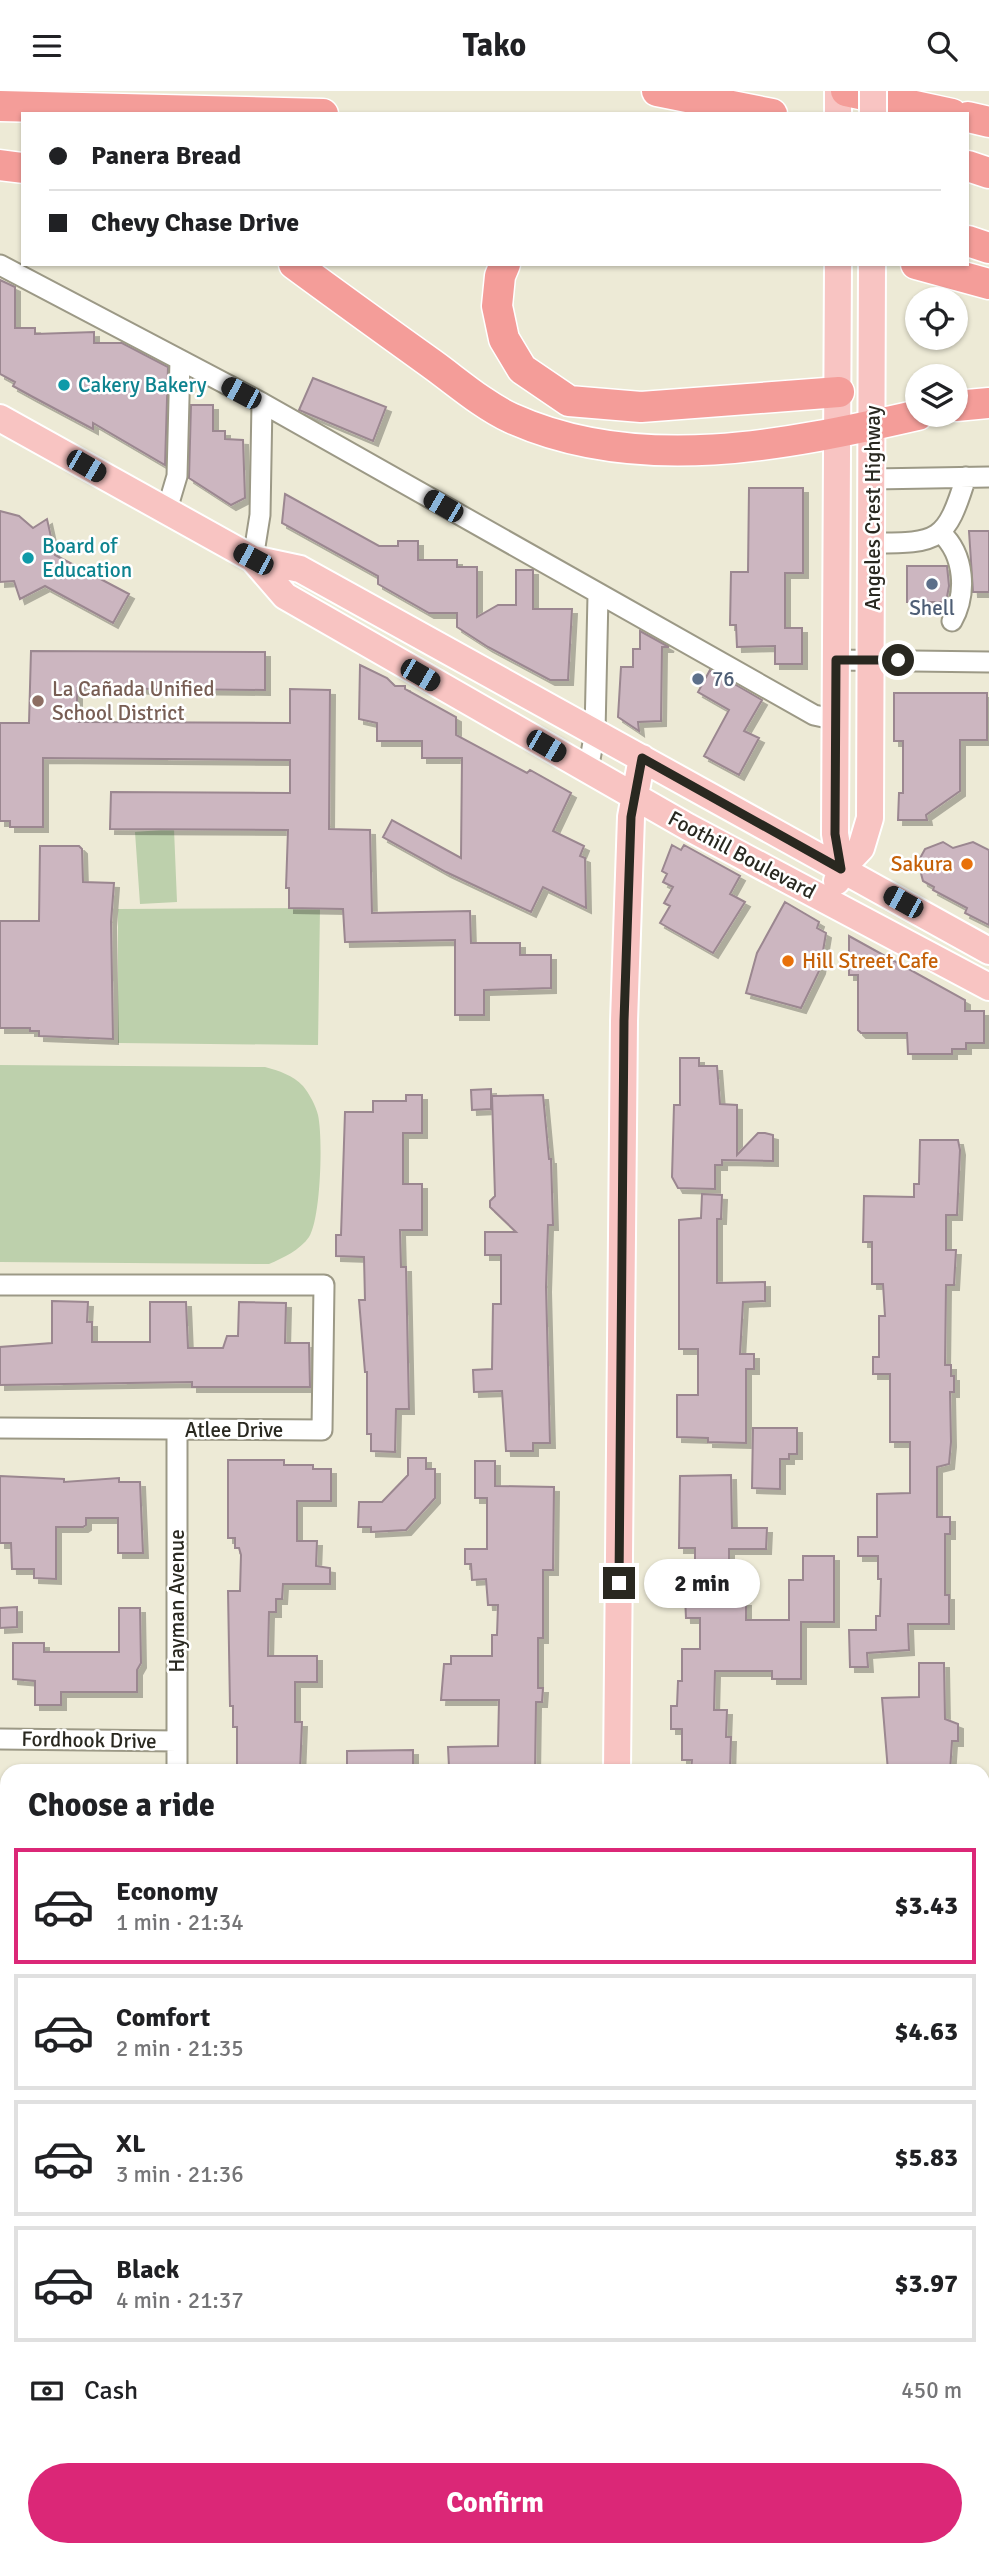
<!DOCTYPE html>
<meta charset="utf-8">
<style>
:root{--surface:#fff;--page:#f6f6f6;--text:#202124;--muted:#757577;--line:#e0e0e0;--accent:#db2777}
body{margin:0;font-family:Signika,sans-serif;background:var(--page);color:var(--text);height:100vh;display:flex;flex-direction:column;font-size:26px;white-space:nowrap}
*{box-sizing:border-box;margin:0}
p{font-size:23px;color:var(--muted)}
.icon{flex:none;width:38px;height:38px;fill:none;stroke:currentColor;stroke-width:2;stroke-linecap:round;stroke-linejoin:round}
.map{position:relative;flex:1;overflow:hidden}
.drawer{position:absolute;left:0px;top:1673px;width:990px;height:793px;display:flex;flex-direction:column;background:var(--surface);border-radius:21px 21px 0 0;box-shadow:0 2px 5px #0004}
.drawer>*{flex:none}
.banner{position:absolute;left:21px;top:21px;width:948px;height:154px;border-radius:0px;box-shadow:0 2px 5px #0004;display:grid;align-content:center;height:154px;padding:0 28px;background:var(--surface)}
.buttons{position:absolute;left:905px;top:196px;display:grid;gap:14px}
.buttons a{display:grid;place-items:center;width:63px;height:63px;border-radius:50%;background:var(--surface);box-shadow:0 2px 5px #0004;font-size:35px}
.end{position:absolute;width:32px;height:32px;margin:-16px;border:9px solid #292820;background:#fff;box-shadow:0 0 0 4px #fff}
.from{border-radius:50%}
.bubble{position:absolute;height:49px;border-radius:24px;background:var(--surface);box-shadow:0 2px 5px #0004;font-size:23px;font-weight:700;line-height:49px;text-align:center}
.car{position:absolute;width:21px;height:42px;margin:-21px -10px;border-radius:9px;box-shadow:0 0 5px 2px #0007;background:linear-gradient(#222 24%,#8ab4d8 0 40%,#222 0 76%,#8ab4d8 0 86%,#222 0)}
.banner b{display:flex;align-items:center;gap:24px;height:66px;font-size:26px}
.banner b+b{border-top:2px solid var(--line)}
.banner i{width:18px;height:18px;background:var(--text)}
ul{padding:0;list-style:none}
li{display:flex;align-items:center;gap:21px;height:116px;margin:0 14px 10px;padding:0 14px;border:4px solid var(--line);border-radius:0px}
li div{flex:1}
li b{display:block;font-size:26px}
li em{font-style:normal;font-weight:700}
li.active{border-color:var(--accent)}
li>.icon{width:63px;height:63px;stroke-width:1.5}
h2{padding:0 28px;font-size:32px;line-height:84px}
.pay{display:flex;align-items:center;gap:18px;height:77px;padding:0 28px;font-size:26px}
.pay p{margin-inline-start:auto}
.button{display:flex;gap:14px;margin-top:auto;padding:14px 28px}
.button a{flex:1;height:80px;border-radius:42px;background:var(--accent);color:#fff;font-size:28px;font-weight:700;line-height:80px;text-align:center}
header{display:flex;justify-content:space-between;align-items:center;height:91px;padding:0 28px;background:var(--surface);font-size:32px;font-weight:700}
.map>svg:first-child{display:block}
</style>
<header><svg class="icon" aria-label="menu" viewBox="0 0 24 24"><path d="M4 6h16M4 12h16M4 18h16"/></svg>Tako<svg class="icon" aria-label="search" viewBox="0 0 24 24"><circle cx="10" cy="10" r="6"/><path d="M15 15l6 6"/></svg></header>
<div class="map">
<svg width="989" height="2465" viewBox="0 0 989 2465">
<defs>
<filter id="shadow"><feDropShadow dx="5" dy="5" stdDeviation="0" flood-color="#0004"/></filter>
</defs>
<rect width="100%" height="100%" fill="#edead6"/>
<path fill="#bdd0ac" d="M174,738L177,811L140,813L135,741Z
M320,817L318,954L118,952V818Z
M0,974L265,976C279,980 293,984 303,995C309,1002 316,1015 318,1024C323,1046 321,1127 309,1146C300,1159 283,1167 269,1173L0,1171Z"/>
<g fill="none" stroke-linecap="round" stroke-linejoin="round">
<path stroke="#b3d1f9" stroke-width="6" d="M0,2242L7,2256
M135,2459L140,2465"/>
</g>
<path fill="#ccb6c0" stroke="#9b8790" stroke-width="2" filter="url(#shadow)" d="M0,189L15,196V237H35V243L94,241V252H122L168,276L165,374L93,332V338L33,306L13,295L15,291L0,283Z
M313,287L386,316L373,350L299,319Z
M191,314H213V340H225V348L243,349L245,407L231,414L189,387Z
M749,397H803V482H785V537H802V573H775V555L737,556L736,534H730L731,481H748Z
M285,403L379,455H398V450H418V469H457V476H477V526L498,514H516V479H533V518H572L568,589H550L488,556L457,536V522H429L378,493V485L282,432Z
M0,420L19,425L33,437L47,428L55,464L129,503L113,532L45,495L20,508L14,490L0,491Z
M969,440H989V501H973Z
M907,475H947L949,495L946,511H907Z
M640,540L669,556H662L661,630L638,631L639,640L618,626L621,576H633V558H640Z
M31,560L265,561V599L77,597V631L290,632V598L330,599L329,738L370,739L372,822L470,820L471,852H520V864H551V897L484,899V924H455V849L345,851L343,818L289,817V797H286L288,739L110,738L111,701L290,702V669L43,667V736H10V730H0V632H29Z
M360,574L387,587L395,595H405V598L456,626V644L527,682L530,679L571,702L553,740L584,755L580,765L585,767L586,817L543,796L531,821L446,781L383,746L392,729L461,767L462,667H422V650H377V632L359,628Z
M710,579L762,609L744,640L759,647L739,684L704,665L729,619L698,601Z
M894,602H987V649H960V700L926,724L927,729H898L899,702H903V650H894Z
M943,751L953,757L973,751L989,759V834L965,822L967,817L933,799L934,796L923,790L918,771L925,758Z
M672,754L681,759L684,754L740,785L730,803L745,811L713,862L660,832L670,815L664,812L673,796L663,791L667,783L662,780Z
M40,755H79L82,758L83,791L114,792L111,831L113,948L39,945V940H30V937H0V830H39Z
M785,811L819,831L817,837L826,842L820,878L801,917L746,902L757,862Z
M849,845L965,909V920H984V952H966V958H952V963H908L907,942H861L858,939V884H849Z
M680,967H699V975H717L720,1013L737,1014V1064L758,1042H765L773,1044V1070L722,1069V1074H715V1098L678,1097L672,1086L674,1014H680Z
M491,998V1018L472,1019L471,999Z
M406,1004H422V1042H403V1093H422V1139H400L401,1176H406L409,1318H396L395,1361L371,1360V1343H367V1281H365L359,1209H365L364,1166L336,1165V1144H341L345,1021H373V1010H406Z
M543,1004L549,1068H551L553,1134H548L546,1196L550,1352H533V1360H506L502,1300L474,1301L473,1279L492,1278L493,1213H501V1164H485V1141H516L490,1116V1110L495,1105L492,1005Z
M920,1049H958L960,1059L957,1124H946V1159H956L954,1194H946L945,1274H951V1285H954V1301H950L951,1351L949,1373L937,1376V1426H950V1443H945V1504H949V1533H908L909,1559L867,1562L868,1576H850L849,1539H876V1525H880L881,1488H878V1465H858V1446H877V1403L910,1402V1351H890V1283H873V1266H879V1225H885L883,1193H872V1151H863L864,1105L914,1106V1093H919Z
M702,1103L722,1104L721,1128H717V1192L765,1191V1210L743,1211L740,1263H754V1278H746V1352L708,1351V1347L677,1346V1304H698V1258H679V1129L701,1127Z
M52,1210L88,1211L87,1231H92V1251H150V1211H186L188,1257H223L227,1245H238L239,1211L286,1212L285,1252H309L310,1296H192V1291L0,1294V1256L52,1252Z
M753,1337H797V1363H789V1368H780V1398L752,1397Z
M408,1367H426V1378H435V1407L406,1439L371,1441V1436H358L359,1411H382L408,1384Z
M228,1369H284V1374H313V1378H331V1410H297V1450H317L316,1475L330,1477V1493H283L282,1508H276V1521H269L268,1565H317V1591H295V1631H302L300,1680H237V1636H233V1615H230L228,1500H240L241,1464L239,1457H235V1447H228Z
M475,1370H495V1395L554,1396L553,1479H543V1547H538V1597H543L542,1611H536L535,1680H487V1675L449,1676L448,1656L498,1655L499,1609H441L444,1573H451V1565H492V1544H497L498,1514H488L486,1488L472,1489L471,1473H465V1458H487V1407H475Z
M731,1384L732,1437H767L766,1458H729V1499L740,1498V1510H746V1529H789V1489H803V1465H834V1531H801V1588H772V1580H715L714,1619H727L726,1646H731L730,1680H691L692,1669H682V1638H671V1615H677L678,1590H682V1558H700V1527H686L685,1505H695V1457H679L680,1385Z
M0,1385L64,1388V1391L119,1387V1391H140L143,1462H118V1427H86V1434L83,1436H56V1488L34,1487V1478H12L11,1452H0Z
M17,1516V1536L0,1537V1517Z
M119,1517H140L141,1572L137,1579V1601H61V1614H35V1590L13,1588V1552H44V1561H119Z
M919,1572H944L945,1628L958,1633V1650H952L950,1680H888L882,1607L919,1606Z
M413,1659V1680L347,1679V1660Z"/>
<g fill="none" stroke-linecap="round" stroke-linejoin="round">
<defs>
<path id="minor" d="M0,174L262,312L814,624L837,629
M873,388L989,386
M166,422L177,385L180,269
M941,442C965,464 967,503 952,530
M873,452C939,452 946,451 966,386
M253,468L260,424L262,312
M836,569L989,571
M588,679L595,641L598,504
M0,1194H324L322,1339L0,1337
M0,1648L177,1650
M177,1680V1339
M0,1903H7"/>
<path id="major" d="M838,0V23
M0,327L253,468L300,478L989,860
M253,468L285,505L688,736L989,896
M841,778L861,757L870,727L872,173
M837,790L841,778L835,743L838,173
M617,1680L624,930L631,726L642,667
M615,2465V2459"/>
<path id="highway" d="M657,0L772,23
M846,0L952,23
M0,15L323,23
M968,26L989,31
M0,74L23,77
M968,75L989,82
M968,150L989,157
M294,173C340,207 386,240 432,273C457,291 483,314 511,327C639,385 787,354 918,324
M505,173L500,185L497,215L504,248L522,278L569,310L641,316L839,301
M916,173L989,193
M956,315L989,312"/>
</defs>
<use href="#minor" stroke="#9c9986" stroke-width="23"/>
<use href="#major" stroke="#fff" stroke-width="30"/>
<use href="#highway" stroke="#fff" stroke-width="33"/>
<use href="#minor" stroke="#fff" stroke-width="19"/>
<use href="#major" stroke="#f8c4c2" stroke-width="26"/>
<use href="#highway" stroke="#f49d99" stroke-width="30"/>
<defs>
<path id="major-bridge" d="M873,23V0"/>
</defs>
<use href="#major-bridge" stroke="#fff" stroke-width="30" stroke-linecap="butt"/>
<use href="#major-bridge" stroke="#f8c4c2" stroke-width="26"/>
</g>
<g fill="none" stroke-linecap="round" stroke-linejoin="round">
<path stroke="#292820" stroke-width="9" d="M619,1492L624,930L631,726L642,667L841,778L835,743L836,569H898"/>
</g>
<g fill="#0f9aa8" stroke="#fff" stroke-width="2.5">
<circle cx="64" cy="294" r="7"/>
<circle cx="28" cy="467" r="7"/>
</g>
<g fill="#5c6f8a" stroke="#fff" stroke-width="2.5">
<circle cx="932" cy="493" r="7"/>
<circle cx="698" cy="588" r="7"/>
</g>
<circle fill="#8d6e63" stroke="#fff" stroke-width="2.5" cx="38" cy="610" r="7"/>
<g fill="#e8710a" stroke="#fff" stroke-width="2.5">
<circle cx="967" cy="773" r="7"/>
<circle cx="788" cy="870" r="7"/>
</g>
<g text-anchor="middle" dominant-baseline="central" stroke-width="5" stroke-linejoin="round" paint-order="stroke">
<g font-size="21" fill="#0d838f" stroke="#fff" text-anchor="start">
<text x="78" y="294">Cakery Bakery</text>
<text x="42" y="455">Board of<tspan x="42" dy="24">Education</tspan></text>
</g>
<g font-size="21" fill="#292820" stroke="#fff">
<text transform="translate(873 417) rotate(-90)">Angeles Crest Highway</text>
<text transform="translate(742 764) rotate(28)">Foothill Boulevard</text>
<text x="234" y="1339">Atlee Drive</text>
<text transform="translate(177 1510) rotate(-90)">Hayman Avenue</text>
<text transform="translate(89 1649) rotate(1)">Fordhook Drive</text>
</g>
<g font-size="21" fill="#4e5e75" stroke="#fff">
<text x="932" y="517">Shell</text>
<text x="712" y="588" text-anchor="start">76</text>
</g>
<g font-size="21" fill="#785e54" stroke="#fff" text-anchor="start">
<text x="52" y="598">La Cañada Unified<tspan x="52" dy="24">School District</tspan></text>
</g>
<g font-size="21" fill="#c56008" stroke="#fff" text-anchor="end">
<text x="953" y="773">Sakura</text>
<text x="802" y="870" text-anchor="start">Hill Street Cafe</text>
</g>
</g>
</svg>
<div class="buttons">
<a><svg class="icon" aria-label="locate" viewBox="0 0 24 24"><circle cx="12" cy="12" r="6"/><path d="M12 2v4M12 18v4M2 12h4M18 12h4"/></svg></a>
<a><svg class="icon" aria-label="layers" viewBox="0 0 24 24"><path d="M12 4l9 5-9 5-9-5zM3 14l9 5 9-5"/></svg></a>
</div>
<i class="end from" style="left:898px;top:569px"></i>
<i class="end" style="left:619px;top:1492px"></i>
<div class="bubble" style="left:644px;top:1468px;width:116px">2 min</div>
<i class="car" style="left:241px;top:302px;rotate:298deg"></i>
<i class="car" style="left:86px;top:375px;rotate:120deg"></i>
<i class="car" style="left:443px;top:415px;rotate:300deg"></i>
<i class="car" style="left:253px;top:468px;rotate:298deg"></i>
<i class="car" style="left:420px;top:584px;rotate:120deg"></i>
<i class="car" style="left:546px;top:655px;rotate:120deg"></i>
<i class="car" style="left:903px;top:811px;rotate:299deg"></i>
<div class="banner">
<b><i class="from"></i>Panera Bread</b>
<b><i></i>Chevy Chase Drive</b>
</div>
<section class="drawer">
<h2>Choose a ride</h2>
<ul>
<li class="active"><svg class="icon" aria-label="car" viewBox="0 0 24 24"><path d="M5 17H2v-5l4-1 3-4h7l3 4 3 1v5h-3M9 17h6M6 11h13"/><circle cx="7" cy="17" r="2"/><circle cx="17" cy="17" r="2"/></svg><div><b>Economy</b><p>1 min · 21:34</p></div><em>$3.43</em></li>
<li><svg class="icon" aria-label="car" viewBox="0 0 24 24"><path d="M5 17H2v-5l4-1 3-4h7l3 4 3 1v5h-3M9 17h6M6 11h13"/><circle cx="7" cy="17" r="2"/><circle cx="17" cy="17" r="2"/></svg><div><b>Comfort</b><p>2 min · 21:35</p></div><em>$4.63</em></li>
<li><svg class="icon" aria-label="car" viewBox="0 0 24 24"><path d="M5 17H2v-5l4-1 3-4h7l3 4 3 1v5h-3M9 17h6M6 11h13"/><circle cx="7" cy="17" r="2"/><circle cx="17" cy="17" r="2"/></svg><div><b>XL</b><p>3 min · 21:36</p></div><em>$5.83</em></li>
<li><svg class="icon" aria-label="car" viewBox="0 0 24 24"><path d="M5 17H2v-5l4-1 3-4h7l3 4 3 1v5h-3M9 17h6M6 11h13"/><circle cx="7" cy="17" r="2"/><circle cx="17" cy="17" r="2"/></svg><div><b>Black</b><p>4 min · 21:37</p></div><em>$3.97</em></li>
</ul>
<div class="pay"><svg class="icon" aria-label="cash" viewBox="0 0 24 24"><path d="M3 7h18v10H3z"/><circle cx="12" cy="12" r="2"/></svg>Cash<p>450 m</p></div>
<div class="button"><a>Confirm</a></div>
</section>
</div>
